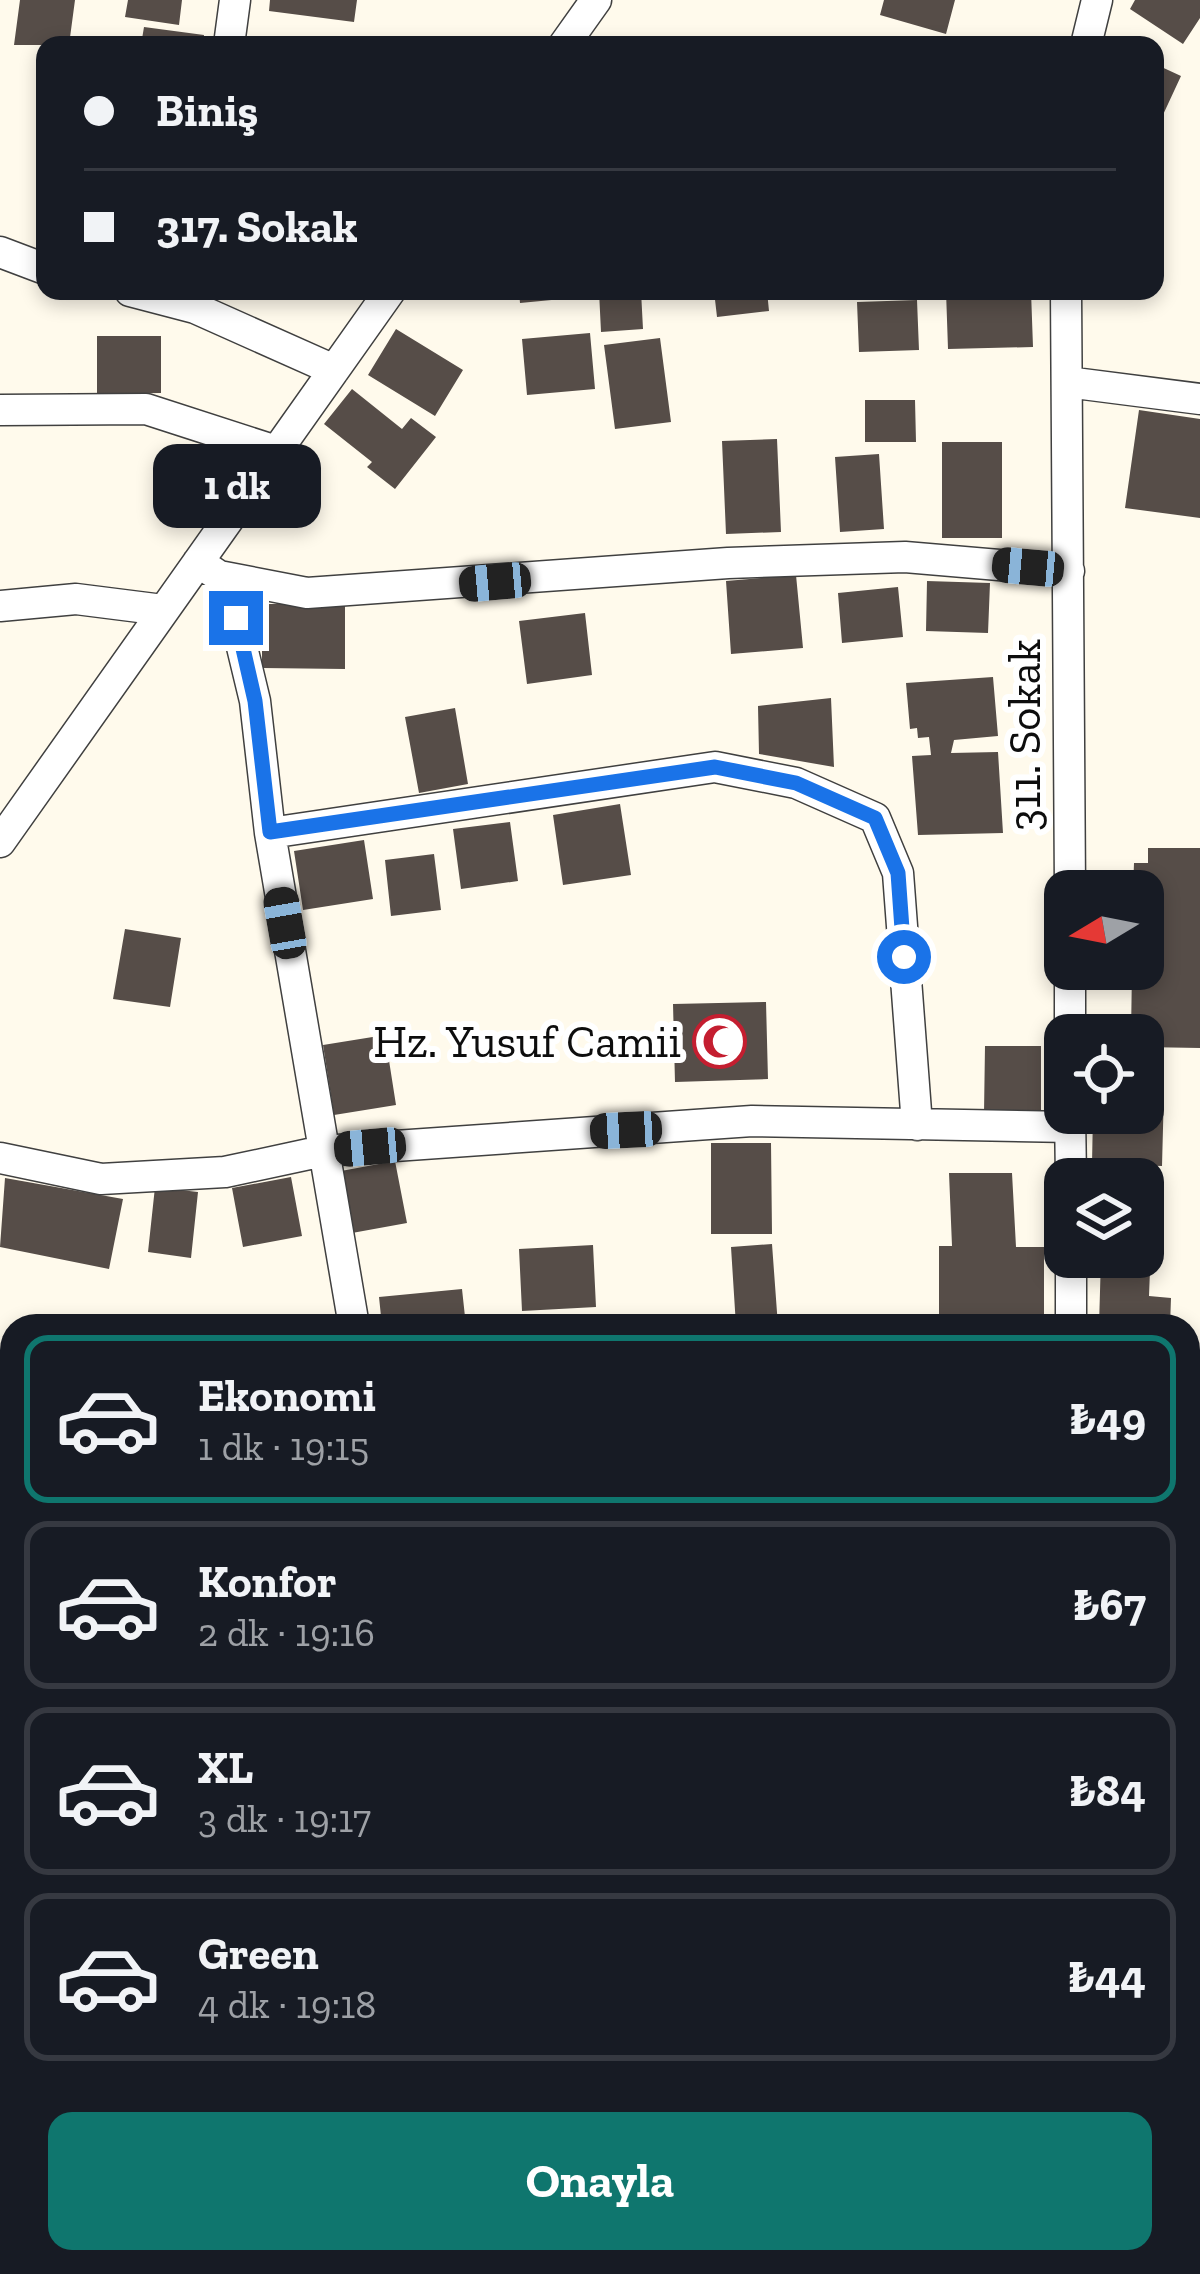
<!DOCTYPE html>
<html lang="tr">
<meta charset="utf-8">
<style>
:root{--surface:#171b24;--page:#242831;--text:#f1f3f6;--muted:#9ea1a6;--line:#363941;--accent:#0f766e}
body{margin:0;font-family:"Zilla Slab",serif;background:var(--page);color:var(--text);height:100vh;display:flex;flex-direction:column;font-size:45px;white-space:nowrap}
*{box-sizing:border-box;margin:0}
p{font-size:39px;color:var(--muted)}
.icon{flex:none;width:66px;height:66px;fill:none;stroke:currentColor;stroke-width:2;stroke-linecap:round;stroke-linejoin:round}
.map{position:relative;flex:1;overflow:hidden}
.panel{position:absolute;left:0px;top:1314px;width:1200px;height:960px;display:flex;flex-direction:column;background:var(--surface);border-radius:36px 36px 0 0;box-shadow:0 6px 18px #0003}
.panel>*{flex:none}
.hud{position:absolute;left:36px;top:36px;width:1128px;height:264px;border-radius:24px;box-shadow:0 6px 18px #0003;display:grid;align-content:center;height:264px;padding:0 48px;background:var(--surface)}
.needle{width:78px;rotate:260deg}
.controls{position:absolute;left:1044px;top:870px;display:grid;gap:24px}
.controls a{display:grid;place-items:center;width:120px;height:120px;border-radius:24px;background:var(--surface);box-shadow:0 6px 18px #0003;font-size:60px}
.end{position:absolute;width:54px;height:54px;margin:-27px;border:15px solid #1a73e8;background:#fff;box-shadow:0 0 0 6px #fff}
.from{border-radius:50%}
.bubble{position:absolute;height:84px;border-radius:24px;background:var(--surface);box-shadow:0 6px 18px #0003;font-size:39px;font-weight:700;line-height:84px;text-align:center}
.car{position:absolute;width:36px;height:72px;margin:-36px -18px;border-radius:15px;box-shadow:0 0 9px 3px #0007;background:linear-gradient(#222 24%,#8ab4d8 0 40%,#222 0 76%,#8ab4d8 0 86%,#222 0)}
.hud b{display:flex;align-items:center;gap:42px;height:114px;font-size:45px}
.hud b+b{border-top:3px solid var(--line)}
.hud i{width:30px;height:30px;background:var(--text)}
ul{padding:21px 0 0;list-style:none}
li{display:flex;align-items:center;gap:36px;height:168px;margin:0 24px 18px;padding:0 24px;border:6px solid var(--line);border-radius:24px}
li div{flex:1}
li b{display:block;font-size:45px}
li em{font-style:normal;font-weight:700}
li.active{border-color:var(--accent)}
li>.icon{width:108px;height:108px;stroke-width:1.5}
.action{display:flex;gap:24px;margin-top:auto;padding:24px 48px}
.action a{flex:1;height:138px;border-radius:24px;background:var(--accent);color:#fff;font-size:48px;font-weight:700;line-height:138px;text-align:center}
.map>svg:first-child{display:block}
</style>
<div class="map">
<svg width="1200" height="2274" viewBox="0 0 1200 2274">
<rect width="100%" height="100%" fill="#fffaec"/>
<path fill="#564d48" d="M20,0H75L69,45H14Z
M128,0H182L179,25L125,17Z
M270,0H357L354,22L269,11Z
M884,0H955L946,34L880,15Z
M1135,0H1200V18L1183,44L1130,9Z
M144,27L204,35L203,45H141Z
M1155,64L1181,76L1155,132Z
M519,291H583V297L520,303Z
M599,291H641L643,329L601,332Z
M714,291H767L769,311L717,317Z
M946,291H1031L1033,347L948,349Z
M917,300L919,350L859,352L857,302Z
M396,329L463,370L435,416L368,375Z
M590,333L595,389L527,395L522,339Z
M97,336H161V393L97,394Z
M660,338L671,422L615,429L604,345Z
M352,389L402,429L411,418L436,437L395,489L367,467L372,462L324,424Z
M865,400H915L916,442H865Z
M1139,410L1200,419V518L1125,508Z
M777,439L781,532L726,534L722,441Z
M942,442H1002V538H942Z
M879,454L884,529L840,532L835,457Z
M796,575L803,648L731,654L726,581Z
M927,581L990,583L988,633L926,631Z
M898,587L903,637L842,643L838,593Z
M262,604H345V669L262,668Z
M585,613L592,675L527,684L519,621Z
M993,677L998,736L954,740L951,753L998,752L1003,833L918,835L912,756L931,755L929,737L918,738L917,728L910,729L906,683Z
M831,698L834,767L759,754L758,706Z
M455,708L468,784L419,793L405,717Z
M620,804L631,875L563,885L553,815Z
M510,822L518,881L461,889L453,829Z
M364,840L373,899L303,910L294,851Z
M1148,848H1200V1048L1143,1047V1035H1131L1132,969H1143V891H1133L1134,863H1148Z
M434,854L441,910L391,916L385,860Z
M125,929L181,938L170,1007L113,999Z
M766,1002L768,1079L675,1082L673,1004Z
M385,1035L396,1105L334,1115L323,1045Z
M985,1046H1041V1114L984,1113Z
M1143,1089L1164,1090L1162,1166L1092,1164L1093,1113H1143Z
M711,1143H771L772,1234H711Z
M395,1161L407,1223L352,1233L341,1171Z
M949,1173H1012L1016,1247H1044V1326H939V1246H952Z
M291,1177L302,1236L243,1247L232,1188Z
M5,1178L123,1199L109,1269L0,1247Z
M155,1187L198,1192L191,1258L148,1252Z
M1143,1193H1153L1149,1296L1171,1298L1170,1326H1099L1101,1257H1143Z
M772,1244L778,1326H736L731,1247Z
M593,1245L596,1307L522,1311L519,1249Z
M462,1289L466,1326H382L379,1297Z
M0,1592L12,1596V1683L2,1723Z
M12,2036V2084L0,2059V2041Z
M0,2182L12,2203V2233L0,2240Z
M77,2262H153L155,2274H78Z
M198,2262H251L254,2274H201Z
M578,2262H637V2274H578Z"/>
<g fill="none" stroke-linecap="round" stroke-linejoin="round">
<defs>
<path id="street" d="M229,45L235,0
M564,45L596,0
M1086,45L1097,0
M0,252L45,269
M130,291L195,308L334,370
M1066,291L1070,891
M1067,382L1200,399
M0,410L146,409L276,451
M198,562L219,576L235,618L255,701L270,833L354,1326
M219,576L307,593L728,563L905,557L1069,571
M0,606L76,599L163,610
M270,833L715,767L796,783L875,818L898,873L917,1125
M0,842L390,291
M1070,969V1035
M1070,1113L1071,1179
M0,1158L101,1179L225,1172L323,1151L752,1121L1070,1127
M1071,1257V1326
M0,1438L12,1443
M0,1831L12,1847
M1188,2073L1200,2072
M0,2140L12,2135
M169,2262L172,2274
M493,2262L495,2274
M753,2262L756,2274
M1100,2262L1101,2274"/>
<path id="secondary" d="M1188,1669L1200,1667"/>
</defs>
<use href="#street" stroke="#404040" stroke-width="33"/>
<use href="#secondary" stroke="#2f2f2f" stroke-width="45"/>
<use href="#street" stroke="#fff" stroke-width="30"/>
<use href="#secondary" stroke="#fff0a7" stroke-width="42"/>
</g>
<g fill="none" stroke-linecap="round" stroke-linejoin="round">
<path stroke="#1a73e8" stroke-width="15" d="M236,618L255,701L270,832L715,767L796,783L875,818L898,873L904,957"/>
</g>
<defs>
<symbol id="mosque-ring" viewBox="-11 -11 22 22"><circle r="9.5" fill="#fff" stroke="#c41e30" stroke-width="1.5"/><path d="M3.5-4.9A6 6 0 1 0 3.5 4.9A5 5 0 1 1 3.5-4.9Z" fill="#c41e30"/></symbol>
</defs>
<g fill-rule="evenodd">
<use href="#mosque-ring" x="690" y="1012" width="59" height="59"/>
</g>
<g text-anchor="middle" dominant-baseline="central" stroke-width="12" stroke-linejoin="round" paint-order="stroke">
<g font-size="45" fill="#0d0d0d" stroke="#fff">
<text transform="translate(1025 735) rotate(-90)">311. Sokak</text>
</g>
<g font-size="45" fill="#0d0d0d" stroke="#fff" text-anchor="end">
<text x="681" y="1042">Hz. Yusuf Camii</text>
</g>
</g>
</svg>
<div class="controls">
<a><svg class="needle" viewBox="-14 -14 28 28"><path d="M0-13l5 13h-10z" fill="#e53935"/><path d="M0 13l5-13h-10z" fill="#9ea1a6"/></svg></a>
<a><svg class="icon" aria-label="locate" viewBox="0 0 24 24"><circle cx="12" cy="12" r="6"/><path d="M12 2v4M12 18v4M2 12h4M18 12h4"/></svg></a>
<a><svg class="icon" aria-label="layers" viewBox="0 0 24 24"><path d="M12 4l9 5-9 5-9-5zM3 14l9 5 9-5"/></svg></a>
</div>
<i class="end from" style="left:904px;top:957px"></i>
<i class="end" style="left:236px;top:618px"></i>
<div class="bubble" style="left:153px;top:444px;width:168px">1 dk</div>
<i class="car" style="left:1028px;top:567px;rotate:275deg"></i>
<i class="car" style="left:495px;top:582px;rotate:265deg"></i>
<i class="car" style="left:285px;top:923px;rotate:350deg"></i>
<i class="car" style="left:626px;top:1130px;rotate:267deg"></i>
<i class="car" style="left:370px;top:1147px;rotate:265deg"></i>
<div class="hud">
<b><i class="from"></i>Biniş</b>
<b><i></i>317. Sokak</b>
</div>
<section class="panel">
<ul>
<li class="active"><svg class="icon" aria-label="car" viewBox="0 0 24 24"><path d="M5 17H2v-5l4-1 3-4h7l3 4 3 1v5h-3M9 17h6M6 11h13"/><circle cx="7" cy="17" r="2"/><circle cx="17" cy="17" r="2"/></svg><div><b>Ekonomi</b><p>1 dk · 19:15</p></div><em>₺49</em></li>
<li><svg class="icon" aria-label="car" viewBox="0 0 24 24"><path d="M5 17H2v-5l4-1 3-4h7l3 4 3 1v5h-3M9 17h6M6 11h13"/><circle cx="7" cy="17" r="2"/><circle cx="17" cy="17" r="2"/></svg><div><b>Konfor</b><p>2 dk · 19:16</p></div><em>₺67</em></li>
<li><svg class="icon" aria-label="car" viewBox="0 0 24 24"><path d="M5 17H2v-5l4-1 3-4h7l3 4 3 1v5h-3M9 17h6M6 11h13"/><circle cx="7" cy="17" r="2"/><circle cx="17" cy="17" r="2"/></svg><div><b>XL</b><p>3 dk · 19:17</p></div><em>₺84</em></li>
<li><svg class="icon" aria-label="car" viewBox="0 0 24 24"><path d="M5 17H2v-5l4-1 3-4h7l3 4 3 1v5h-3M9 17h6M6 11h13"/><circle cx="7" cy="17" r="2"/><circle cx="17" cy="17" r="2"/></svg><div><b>Green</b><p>4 dk · 19:18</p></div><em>₺44</em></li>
</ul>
<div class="action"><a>Onayla</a></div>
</section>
</div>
